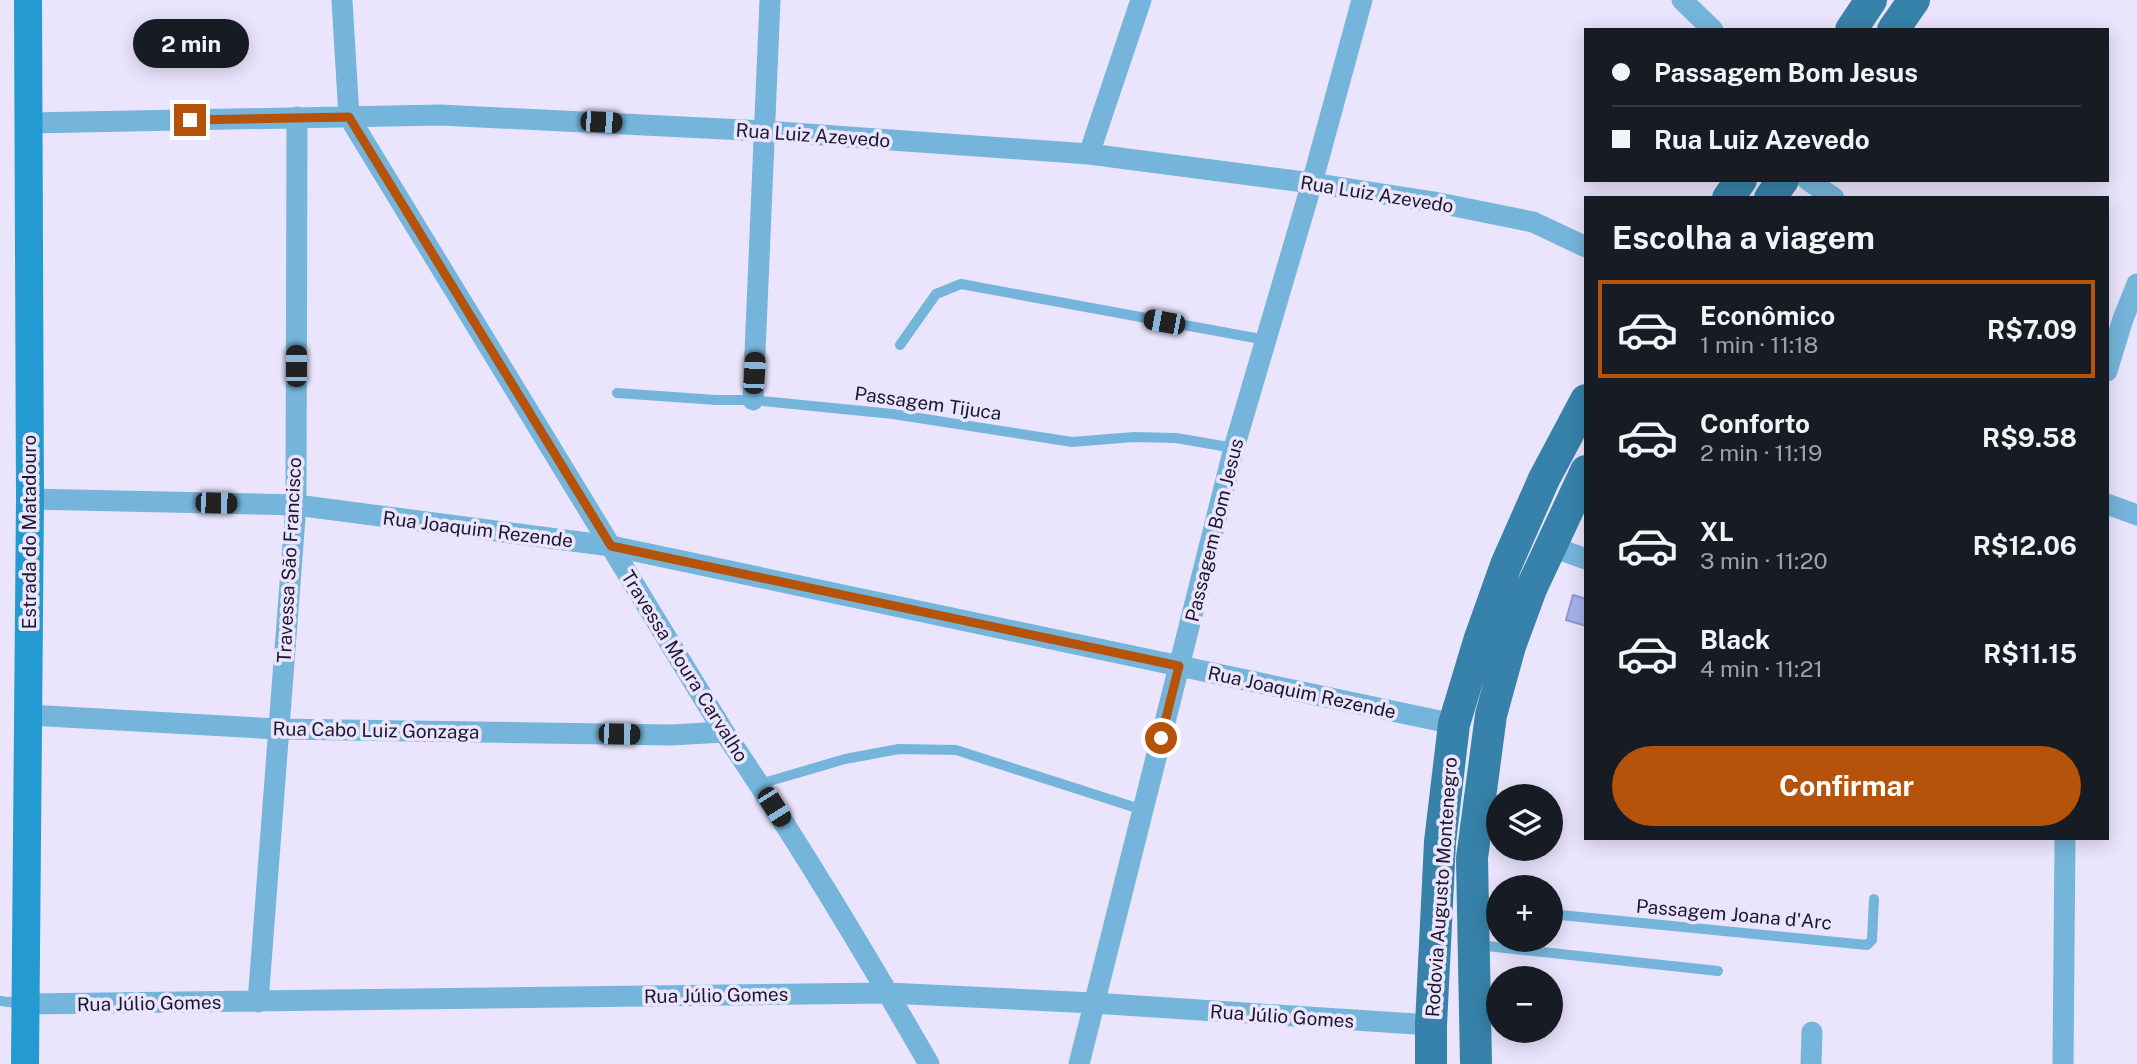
<!DOCTYPE html>
<html lang="pt">
<meta charset="utf-8">
<style>
:root{--surface:#171b24;--page:#20242c;--text:#f1f3f6;--muted:#9ea1a6;--line:#363941;--accent:#b45309}
body{margin:0;font-family:"Public Sans",sans-serif;background:var(--page);color:var(--text);height:100vh;display:flex;flex-direction:column;font-size:26px;white-space:nowrap}
*{box-sizing:border-box;margin:0}
p{font-size:23px;color:var(--muted)}
.icon{flex:none;width:38px;height:38px;fill:none;stroke:currentColor;stroke-width:2;stroke-linecap:round;stroke-linejoin:round}
.map{position:relative;flex:1;overflow:hidden}
.side{position:absolute;left:1584px;top:196px;width:525px;height:644px;display:flex;flex-direction:column;background:var(--surface);border-radius:0px;box-shadow:0 4px 18px #0003}
.side>*{flex:none}
.hud{position:absolute;left:1584px;top:28px;width:525px;height:154px;border-radius:0px;box-shadow:0 4px 18px #0003;display:grid;align-content:center;height:154px;padding:0 28px;background:var(--surface)}
.fabs{position:absolute;left:1486px;top:784px;display:grid;gap:14px}
.fabs a{display:grid;place-items:center;width:77px;height:77px;border-radius:50%;background:var(--surface);box-shadow:0 4px 18px #0003;font-size:35px}
.end{position:absolute;width:32px;height:32px;margin:-16px;border:9px solid #b45309;background:#fff;box-shadow:0 0 0 4px #fff}
.from{border-radius:50%}
.bubble{position:absolute;height:49px;border-radius:24px;background:var(--surface);box-shadow:0 4px 18px #0003;font-size:23px;font-weight:700;line-height:49px;text-align:center}
.car{position:absolute;width:21px;height:42px;margin:-21px -10px;border-radius:9px;box-shadow:0 0 5px 2px #0007;background:linear-gradient(#222 24%,#8ab4d8 0 40%,#222 0 76%,#8ab4d8 0 86%,#222 0)}
.hud b{display:flex;align-items:center;gap:24px;height:66px;font-size:26px}
.hud b+b{border-top:2px solid var(--line)}
.hud i{width:18px;height:18px;background:var(--text)}
ul{padding:0;list-style:none}
li{display:flex;align-items:center;gap:21px;height:98px;margin:0 14px 10px;padding:0 14px;border:4px solid transparent;border-radius:0px}
li div{flex:1}
li b{display:block;font-size:26px}
li em{font-style:normal;font-weight:700}
li.active{border-color:var(--accent)}
li>.icon{width:63px;height:63px;stroke-width:1.5}
h2{padding:0 28px;font-size:32px;line-height:84px}
.action{display:flex;gap:14px;margin-top:auto;padding:14px 28px}
.action a{flex:1;height:80px;border-radius:42px;background:var(--accent);color:#fff;font-size:28px;font-weight:700;line-height:80px;text-align:center}
.map>svg:first-child{display:block}
</style>
<div class="map">
<svg width="2137" height="1064" viewBox="0 0 2137 1064">
<rect width="100%" height="100%" fill="#eae5fd"/>
<path fill="#a7b3ee" stroke="#8d98d1" stroke-width="2" d="M1573,595L1586,599V626L1566,620Z"/>
<g fill="none" stroke-linecap="round" stroke-linejoin="round">
<path stroke="#75b5db" stroke-width="10" d="M900,345L936,294L961,284L1266,340
M617,393L716,400H753L893,414L1072,442L1134,437L1176,438L1234,448
M760,784L845,759L899,749L956,750L1143,810
M1474,907L1498,909
M1550,914L1867,945L1872,940L1874,899
M1477,945L1718,971
M0,1001L25,1004"/>
<path stroke="#75b5db" stroke-width="21" d="M342,0L349,117L724,732C797,839 864,951 929,1064
M1682,0L1713,30
M30,123L440,115L765,131L1089,154L1312,183L1434,202L1533,222L1586,247
M1089,154L1141,0
M1808,180L1834,198
M2107,371L2123,319L2137,284
M753,400L770,0
M30,499L296,505L611,546L1454,724
M2107,504L2137,515
M1550,546L1586,559
M29,715L278,729L671,735L724,732
M258,1002L296,505L297,117
M26,1004L888,993L1093,1003L1431,1025
M1079,1064L1234,448L1312,183L1362,0
M1811,1064L1812,1032
M2063,1064L2065,838"/>
<path stroke="#239ad1" stroke-width="28" d="M25,1064L30,499L28,0"/>
<path stroke="#3782aa" stroke-width="32" d="M1851,30L1871,0
M1893,30L1914,0
M1728,198L1741,180
M1770,198L1783,180
M1431,1064V1025L1440,842L1454,724L1480,638L1506,565L1544,479L1586,400
M1476,1064L1472,858L1491,715L1510,646L1531,589L1586,471"/>
</g>
<g fill="none" stroke-linecap="round" stroke-linejoin="round">
<path stroke="#b45309" stroke-width="9" d="M190,120L349,117L611,546L1179,666L1161,738"/>
</g>
<g text-anchor="middle" dominant-baseline="central" stroke-width="7" stroke-linejoin="round" paint-order="stroke">
<g font-size="19" fill="#1d172d" stroke="#eae5fd">
<text transform="translate(813 135) rotate(4)">Rua Luiz Azevedo</text>
<text transform="translate(1377 194) rotate(9)">Rua Luiz Azevedo</text>
<text transform="translate(928 403) rotate(8)">Passagem Tijuca</text>
<text transform="translate(478 529) rotate(7)">Rua Joaquim Rezende</text>
<text transform="translate(1214 530) rotate(-76)">Passagem Bom Jesus</text>
<text transform="translate(29 532) rotate(-90)">Estrada do Matadouro</text>
<text transform="translate(289 560) rotate(-87)">Travessa São Francisco</text>
<text transform="translate(685 666) rotate(58)">Travessa Moura Carvalho</text>
<text transform="translate(1302 692) rotate(12)">Rua Joaquim Rezende</text>
<text transform="translate(376 730) rotate(1)">Rua Cabo Luiz Gonzaga</text>
<text transform="translate(1441 887) rotate(-86)">Rodovia Augusto Montenegro</text>
<text transform="translate(1734 914) rotate(5)">Passagem Joana d'Arc</text>
<text transform="translate(716 995) rotate(-1)">Rua Júlio Gomes</text>
<text transform="translate(149 1003) rotate(-1)">Rua Júlio Gomes</text>
<text transform="translate(1282 1016) rotate(4)">Rua Júlio Gomes</text>
</g>
</g>
</svg>
<div class="fabs">
<a><svg class="icon" aria-label="layers" viewBox="0 0 24 24"><path d="M12 4l9 5-9 5-9-5zM3 14l9 5 9-5"/></svg></a>
<a>+</a>
<a>−</a>
</div>
<i class="end from" style="left:1161px;top:738px"></i>
<i class="end" style="left:190px;top:120px"></i>
<div class="bubble" style="left:133px;top:19px;width:116px">2 min</div>
<i class="car" style="left:601px;top:122px;rotate:93deg"></i>
<i class="car" style="left:1164px;top:322px;rotate:281deg"></i>
<i class="car" style="left:296px;top:366px;rotate:0deg"></i>
<i class="car" style="left:754px;top:373px;rotate:3deg"></i>
<i class="car" style="left:216px;top:503px;rotate:91deg"></i>
<i class="car" style="left:619px;top:734px;rotate:91deg"></i>
<i class="car" style="left:774px;top:807px;rotate:148deg"></i>
<div class="hud">
<b><i class="from"></i>Passagem Bom Jesus</b>
<b><i></i>Rua Luiz Azevedo</b>
</div>
<section class="side">
<h2>Escolha a viagem</h2>
<ul>
<li class="active"><svg class="icon" aria-label="car" viewBox="0 0 24 24"><path d="M5 17H2v-5l4-1 3-4h7l3 4 3 1v5h-3M9 17h6M6 11h13"/><circle cx="7" cy="17" r="2"/><circle cx="17" cy="17" r="2"/></svg><div><b>Econômico</b><p>1 min · 11:18</p></div><em>R$7.09</em></li>
<li><svg class="icon" aria-label="car" viewBox="0 0 24 24"><path d="M5 17H2v-5l4-1 3-4h7l3 4 3 1v5h-3M9 17h6M6 11h13"/><circle cx="7" cy="17" r="2"/><circle cx="17" cy="17" r="2"/></svg><div><b>Conforto</b><p>2 min · 11:19</p></div><em>R$9.58</em></li>
<li><svg class="icon" aria-label="car" viewBox="0 0 24 24"><path d="M5 17H2v-5l4-1 3-4h7l3 4 3 1v5h-3M9 17h6M6 11h13"/><circle cx="7" cy="17" r="2"/><circle cx="17" cy="17" r="2"/></svg><div><b>XL</b><p>3 min · 11:20</p></div><em>R$12.06</em></li>
<li><svg class="icon" aria-label="car" viewBox="0 0 24 24"><path d="M5 17H2v-5l4-1 3-4h7l3 4 3 1v5h-3M9 17h6M6 11h13"/><circle cx="7" cy="17" r="2"/><circle cx="17" cy="17" r="2"/></svg><div><b>Black</b><p>4 min · 11:21</p></div><em>R$11.15</em></li>
</ul>
<div class="action"><a>Confirmar</a></div>
</section>
</div>
